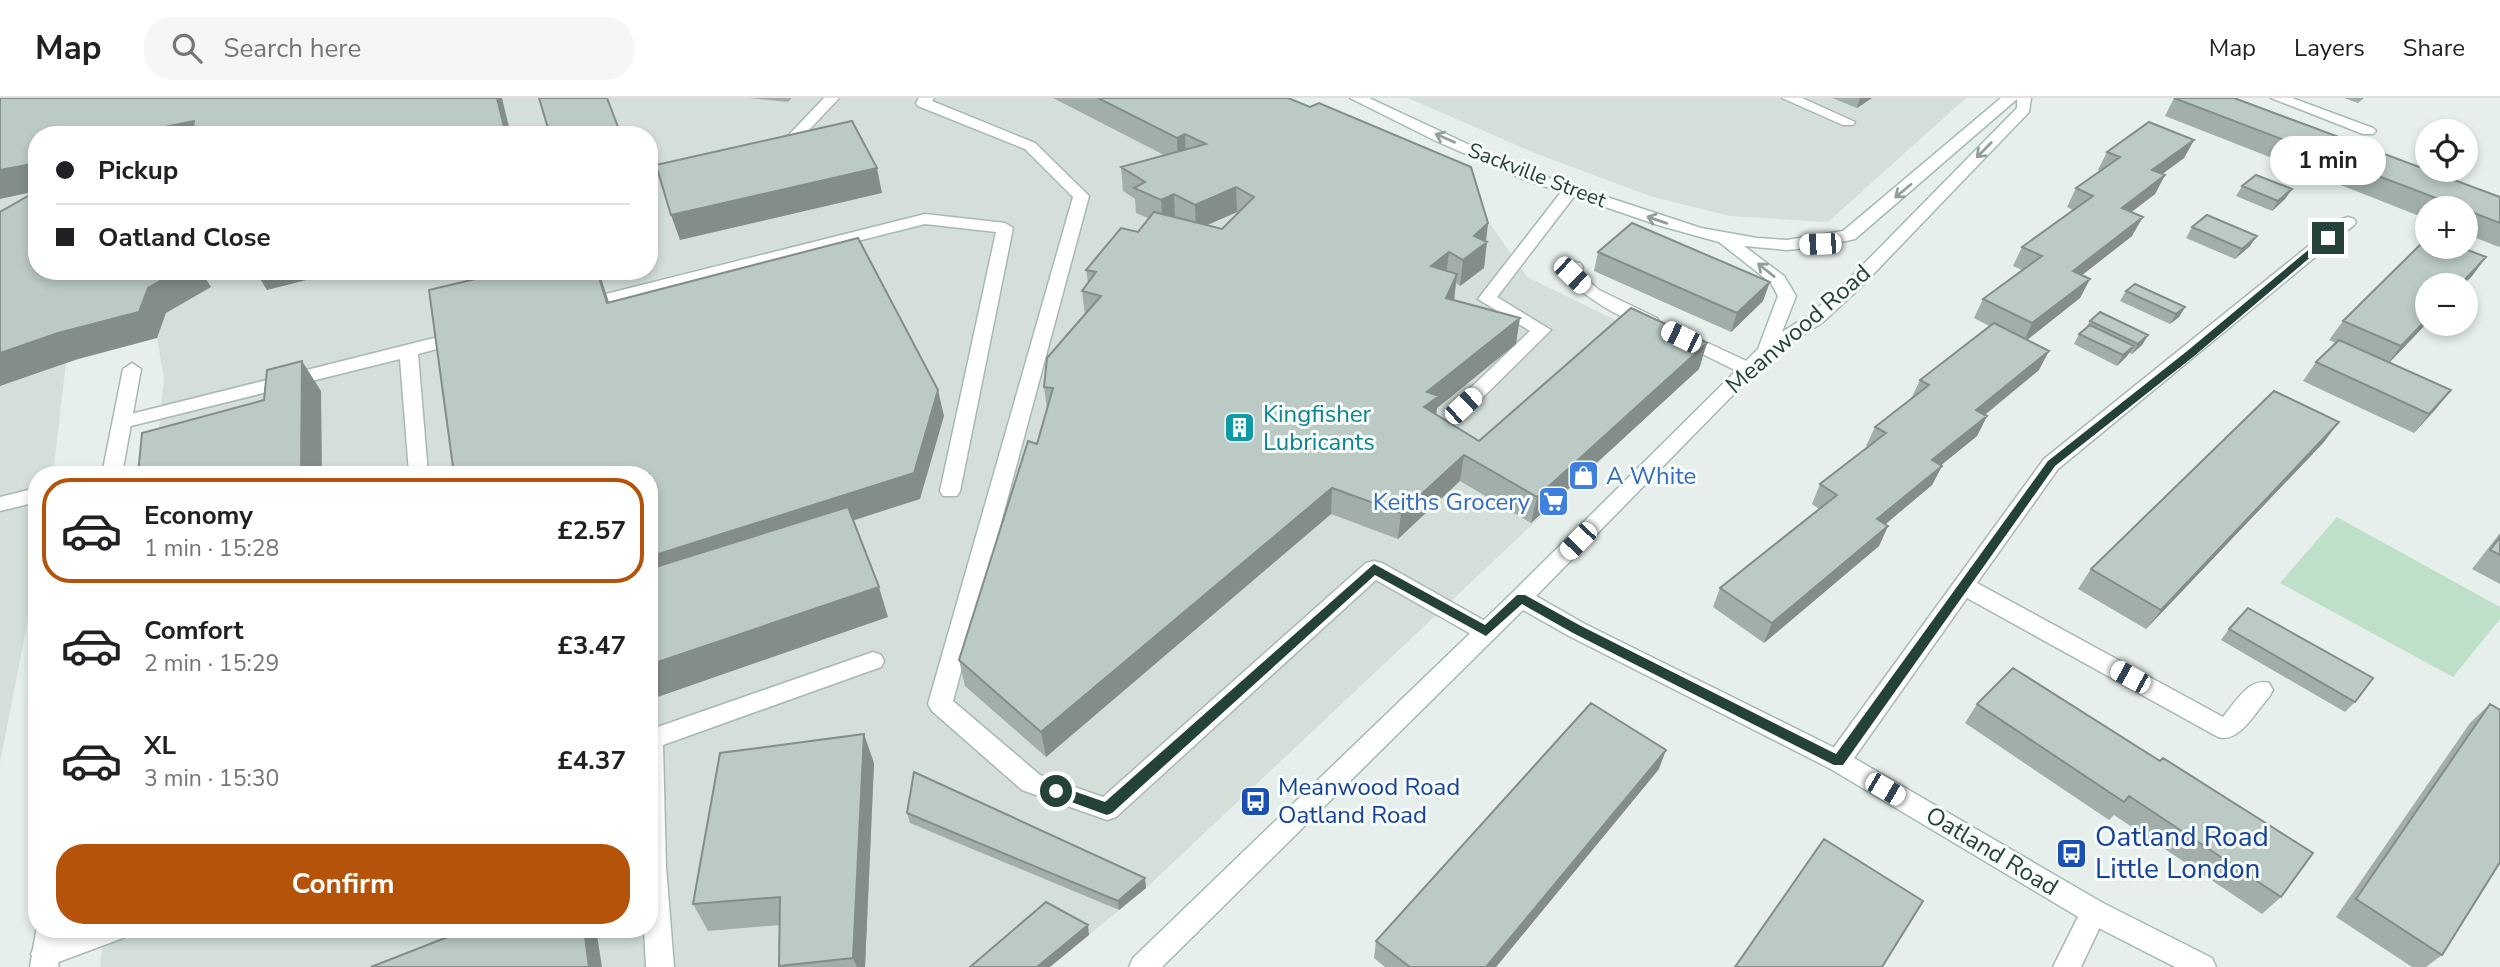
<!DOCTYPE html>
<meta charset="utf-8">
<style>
:root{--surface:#fff;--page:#f6f6f6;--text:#202124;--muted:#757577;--line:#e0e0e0;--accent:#b45309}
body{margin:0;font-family:"Nunito Sans",sans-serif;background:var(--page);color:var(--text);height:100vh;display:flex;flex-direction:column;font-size:26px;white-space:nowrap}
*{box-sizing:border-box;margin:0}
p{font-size:23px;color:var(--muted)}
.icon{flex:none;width:38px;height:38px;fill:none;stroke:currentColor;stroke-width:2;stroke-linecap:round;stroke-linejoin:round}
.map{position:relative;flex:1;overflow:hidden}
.side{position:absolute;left:28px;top:368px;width:630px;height:472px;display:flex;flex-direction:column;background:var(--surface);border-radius:28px;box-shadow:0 4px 10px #0003}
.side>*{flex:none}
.top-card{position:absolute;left:28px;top:28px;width:630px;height:154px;border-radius:28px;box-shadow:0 4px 10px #0003;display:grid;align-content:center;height:154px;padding:0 28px;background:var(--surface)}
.fabs{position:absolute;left:2415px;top:21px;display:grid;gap:14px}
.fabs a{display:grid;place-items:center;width:63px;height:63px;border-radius:50%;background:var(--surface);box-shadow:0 4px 10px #0003;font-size:35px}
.end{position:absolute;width:32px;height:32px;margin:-16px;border:9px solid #24423a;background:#fff;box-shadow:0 0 0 4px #fff}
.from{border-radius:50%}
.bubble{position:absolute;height:49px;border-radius:24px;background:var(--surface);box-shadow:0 4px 10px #0003;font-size:23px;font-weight:700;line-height:49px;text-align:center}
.car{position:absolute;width:21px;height:42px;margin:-21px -10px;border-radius:9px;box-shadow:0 0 5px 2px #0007;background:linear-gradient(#fff 24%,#345 0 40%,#fff 0 76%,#345 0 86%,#fff 0)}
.top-card b{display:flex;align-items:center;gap:24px;height:66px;font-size:26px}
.top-card b+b{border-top:2px solid var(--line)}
.top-card i{width:18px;height:18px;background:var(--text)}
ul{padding:12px 0 0;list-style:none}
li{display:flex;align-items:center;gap:21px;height:105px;margin:0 14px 10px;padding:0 14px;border:4px solid transparent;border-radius:28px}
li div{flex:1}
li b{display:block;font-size:26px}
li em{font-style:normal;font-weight:700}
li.on{border-color:var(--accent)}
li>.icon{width:63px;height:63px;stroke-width:1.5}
.cta{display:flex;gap:14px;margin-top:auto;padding:14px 28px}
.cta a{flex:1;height:80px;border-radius:28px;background:var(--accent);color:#fff;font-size:28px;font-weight:700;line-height:80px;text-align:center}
header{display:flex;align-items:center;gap:42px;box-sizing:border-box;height:98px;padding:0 35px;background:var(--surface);border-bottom:2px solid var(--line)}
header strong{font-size:33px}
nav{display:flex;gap:38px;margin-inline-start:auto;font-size:24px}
.search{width:490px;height:63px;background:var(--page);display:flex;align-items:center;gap:18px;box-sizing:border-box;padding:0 24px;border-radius:28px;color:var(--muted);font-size:26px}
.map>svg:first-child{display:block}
</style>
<header>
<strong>Map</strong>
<div class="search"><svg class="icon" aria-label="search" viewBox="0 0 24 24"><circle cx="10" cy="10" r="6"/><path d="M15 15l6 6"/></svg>Search here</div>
<nav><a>Map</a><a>Layers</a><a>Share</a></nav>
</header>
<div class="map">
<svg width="2500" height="869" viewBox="0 0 2500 869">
<rect width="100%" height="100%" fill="#e6efeb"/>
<path fill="#d4dfda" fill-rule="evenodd" d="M0,0H1274L1468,94L1527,179L1704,265L1146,790L1050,869H100L104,831H649V376H154L164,281L157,240L66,265L53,376H37V475L0,665ZM37,37H649V173H37Z
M1408,0H1966L1828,124L1730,118L1653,99L1537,56Z"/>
<path fill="#bfe0c8" d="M2337,419L2500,509V521L2453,579L2280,485Z"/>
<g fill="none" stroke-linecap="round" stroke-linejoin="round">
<defs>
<path id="lane" d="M824,0H839L794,48H784L781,45L784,42Z
M919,0H934L932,3L1035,45L1089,98L953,603L1040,677L1103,699L1366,465L1374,463L1382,465L1494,528L1497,534L1494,540L1486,543L1478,540L1376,482L1116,719L1107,722L1022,692L932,613L928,606L1073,99L1025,51L918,8L916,5Z
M1782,0H1802L1855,24L1853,27H1843Z
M1571,87L1579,92L1497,199L1551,232L1470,312H1456L1453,308L1456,304L1530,233L1478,201L1565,89Z
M925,116L1005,125L1013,130L960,393L957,398H943L940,393L996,134L925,126L608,206L599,201L602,197Z
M1574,164L1580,165L1583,169L1581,176L1599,192L1657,220L1660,224L1657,228C1636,233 1577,194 1563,177L1568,165Z
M1680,232L1755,267L1757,271L1748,277L1741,275L1674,242L1671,238Z
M446,237L455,243L452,247L418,256L428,376L409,374L400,261L123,330L116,329L113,324L116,319L123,318Z
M37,390V404L0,413V399Z
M873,554L881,557L884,563L881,569L663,647L666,769L674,869H646L644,831H649V632Z
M79,831H127L123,840L45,869L35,865L31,856L35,847Z"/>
<path id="street" d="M2271,0H2292L2373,30L2376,33L2373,36H2363Z
M2348,119L2354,121L2356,124L2354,127L2058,371L1977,485L2223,619C2235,605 2249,579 2269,585L2273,592L2269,599C2256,613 2239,646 2218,639L1967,500L1847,670L1838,673L1829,670L1826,663L1829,656L2044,361L2342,121Z
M132,265L141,271L122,376H102L123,271Z
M2094,802L2103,805L2107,814L2081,869H2053L2085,805Z
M37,828V831H62L58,869H30Z"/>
<path id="secondary" d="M1350,0H1369L1489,56L1552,81L1701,130L1757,140L1787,142L1843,133L2001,0H2031L2029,14L1860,190L1823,224L1772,257L1536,498L1585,526L1847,656L2103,805L2212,860L2216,869H2175L2085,823L1829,670L1569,538L1523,512L1162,869H1129L1133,860L1513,494L1758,251L1778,198L1771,185L1719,144L1661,128L1520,80L1436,43ZM2017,1V10L1848,182L1811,216L1782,234L1796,198L1784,178L1744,148L1787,152L1818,149L1855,141Z"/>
</defs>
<use href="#lane" stroke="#a8b8b2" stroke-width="3"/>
<use href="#street" stroke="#a8b8b2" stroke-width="3"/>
<use href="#secondary" stroke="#a4bbb3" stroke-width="3"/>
<use href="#lane" fill="#fff" fill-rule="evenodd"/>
<use href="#street" fill="#fff" fill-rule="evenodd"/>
<use href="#secondary" fill="#fff" fill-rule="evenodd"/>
</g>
<path fill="#a1aea9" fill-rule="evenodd" d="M749,0H792L788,4Z
M1053,0H1288L1488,125L1484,170L1460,188L1456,185L1454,202L1516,246L1437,310L1436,317L1479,343L1699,271L1531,425L1460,383L1398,441L1331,416L1046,659L965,588L959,562L1037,346L1047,311L1044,289L1085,217L1082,193L1088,185L1086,172L1138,134L1148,120L1136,115L1135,101L1123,93L1121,69L1164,57ZM1237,114L1238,115L1222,131L1207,127Z
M1832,0H1872L1857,10Z
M2174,0L2500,99V148L2499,149L2466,136V110H2427V121L2165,18Z
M2344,0H2364L2358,5Z
M2194,42L2184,60L2162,76L2165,77L2155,96L2131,114L2132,138L2082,177L2090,181L2080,200L2027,242L2039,272L1985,317L1987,318L1977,338L1941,367L1942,368L1932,387L1885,426L1888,428L1879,448L1764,545L1713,509L1720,490L1819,411L1812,406L1820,386L1868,349L1866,348L1875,329L1911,301L1920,282L1989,228L1974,220L1983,201L2022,172L2013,168L2022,149L2073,112L2067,109L2076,90L2100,73L2098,72L2107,54Z
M2242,88L2292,91L2285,101L2272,113L2236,98Z
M2192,129L2250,148L2235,161L2186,140Z
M2427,140V149H2460L2486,159L2472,178L2463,187H2427V225L2389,265L2451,292L2414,335L2303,283L2316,264L2336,245L2329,242L2343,223Z
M1598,154L1763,203L1731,234L1594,173Z
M2126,193L2185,209L2179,219L2170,226L2120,203Z
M2090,223L2148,237L2142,247L2132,256L2129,255L2127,258L2117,268L2074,246L2079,236L2085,231Z
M2324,344L2146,531L2078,491L2091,471Z
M2500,435V486L2472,471Z
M2229,531L2355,604L2345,614L2221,542Z
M2013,570L2281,799L2262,816L2114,717L2109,722L1965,625L1977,606Z
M2490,606L2442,857L2426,869H2412L2336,819L2470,625Z
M874,665L865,869H779L780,827L708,833L693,806Z
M1659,671L1496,869H1385L1374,860L1376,843Z
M907,715L1146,790L1119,812L910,725Z"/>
<path fill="#838d89" d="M497,0H502L511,37H506Z
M1860,0H1872L1857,10Z
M194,23L202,37H130V36Z
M1185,36L1186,60L1178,64L1177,40Z
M2194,42L2184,60L2142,91L2152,72Z
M37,65V93L0,101V72Z
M877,70L882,95L680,142L671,117Z
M2165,77L2155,96L2112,129L2122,110Z
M1236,89L1237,114L1196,132L1195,107Z
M2292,91L2285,101L2272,113L2278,103Z
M1174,96L1175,121L1163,127L1161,102Z
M2143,119L2132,138L2063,192L2073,173Z
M1488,125L1485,146L1487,144L1484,170L1460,188L1463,162L1474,138Z
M2257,138L2250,148L2235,161L2242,151Z
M1449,154L1446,179L1431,168Z
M2486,159L2472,178L2463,187H2460Z
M177,173H201L211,189L166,215L157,240L78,261L0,288V255L148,190Z
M255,173H342L267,192Z
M468,173H567L478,194Z
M597,173H599L601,180L618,231L607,205Z
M1457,176L1454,202L1446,200Z
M2090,181L2080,200L2023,245L2032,225Z
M1770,184L1763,203L1731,234L1737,215Z
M2185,209L2179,219L2170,226L2176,216Z
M1520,220L1516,246L1437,310L1435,324L1424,309L1427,294Z
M2427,221V225L2386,268L2401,248Z
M2148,237L2142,247L2132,256L2138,246Z
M1707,245L1699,271L1531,425L1537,399Z
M2134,248L2127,258L2117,268L2123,257Z
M2049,253L2039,272L1966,332L1976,312Z
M302,263L321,293L322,376H301Z
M938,292L944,318L920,401L649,488V459Z
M2451,292L2435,312L2414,335L2429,316Z
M1987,318L1977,338L1923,382L1932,362Z
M2339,324L2324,344L2146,531L2161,512Z
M1464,357L1460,383L1398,441L1401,415Z
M1942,368L1932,387L1868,441L1877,421Z
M1332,390L1331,416L1046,659L1041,634Z
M1888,428L1879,448L1764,545L1772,525Z
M879,489L888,519L649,602V567Z
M864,636L874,665L865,869H857L853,860Z
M1666,652L1659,671L1496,869H1486Z
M1145,780L1146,790L1119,812L1118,803Z
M1088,827L1089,837L1050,869H1037Z
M584,831H596L602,869H589Z"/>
<path fill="#bbcac4" stroke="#838d89" stroke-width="2" d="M0,0H497L506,37H192L194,23L130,36V37H37V65L0,72Z
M539,0H607L621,37H550Z
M1098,0H1288L1310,9L1319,5L1471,69L1488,125L1474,138L1487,144L1463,162L1449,154L1431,168L1457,176L1446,200L1520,220L1427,294L1439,298L1424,309L1479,343L1631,210L1707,245L1537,399L1464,357L1401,415L1332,390L1041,634L959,562L1028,343L1037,346L1053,290L1044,289L1047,260L1101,198L1082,193L1096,174L1086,172L1121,130L1138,134L1154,114L1222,131L1254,99L1236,89L1195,107L1174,96L1161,102L1134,90L1145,84L1121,69L1206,46L1185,36L1177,40Z
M2174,0H2234L2500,99V125L2466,112V110H2462Z
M852,23L877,70L671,117L656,67Z
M2149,24L2194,42L2152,72L2165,77L2122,110L2143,119L2073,173L2090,181L2032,225L1983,201L2042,158L2022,149L2093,98L2076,90L2120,59L2107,54Z
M2256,77L2292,91L2278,103L2242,88Z
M37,93V173H177L148,190L139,214L58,235L0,255V114Z
M2207,117L2257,138L2242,151L2192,129Z
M1632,125L1770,184L1737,215L1598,154Z
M858,140L938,292L914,375L649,459V376H454L429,192L509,173H597L607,205Z
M2427,140V149H2460L2486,159L2460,187H2427V221L2401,248L2343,223Z
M2135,186L2185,209L2176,216L2126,193Z
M2100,214L2148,237L2138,246L2090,223Z
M1994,225L2049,253L1976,312L1987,318L1932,362L1942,368L1877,421L1888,428L1772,525L1720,490L1837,397L1820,386L1886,335L1875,329L1929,287L1920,282Z
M2090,227L2134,248L2123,257L2079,236Z
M2339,242L2451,292L2429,316L2316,264Z
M302,263L301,376H138L142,335L264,302L267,272Z
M2274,293L2339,324L2161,512L2091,471Z
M848,409L879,489L649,567V471Z
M2500,439V457L2490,452Z
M2248,510L2373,580L2355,604L2229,531Z
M2013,570L2160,663L2163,660L2313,755L2281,799L2129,698L2124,704L1977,606Z
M1591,605L1666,652L1486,869H1410L1376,843Z
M2490,606L2500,612V764L2442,857L2356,801Z
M864,636L853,860L779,868L780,799L693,806L720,655Z
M914,674L1145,780L1118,803L907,715Z
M1824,741L1923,803L1882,869H1735Z
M1046,804L1088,827L1037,869H970Z
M468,831H584L589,869H371Z"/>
<defs><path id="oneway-shaft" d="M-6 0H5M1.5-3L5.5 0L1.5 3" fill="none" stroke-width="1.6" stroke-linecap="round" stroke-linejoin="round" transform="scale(1.75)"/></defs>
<g stroke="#92a09c">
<use href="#oneway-shaft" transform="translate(1445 40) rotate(-156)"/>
<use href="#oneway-shaft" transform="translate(1984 52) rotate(135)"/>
<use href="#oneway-shaft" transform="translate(1903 93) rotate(140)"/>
<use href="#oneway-shaft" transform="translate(1657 122) rotate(-161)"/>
<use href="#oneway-shaft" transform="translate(1766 172) rotate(-141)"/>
</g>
<path fill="#24423a" d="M2325,138L2333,140L2193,259L2055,368L1843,667H1834L1573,535L1522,506L1486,538L1375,477L1112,715L1107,717L1052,697L1050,693L1056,687L1105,704L1374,466L1485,527L1517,497H1525L1581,528L1836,656L2048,363L2186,254Z"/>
<defs>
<symbol id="building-square" viewBox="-11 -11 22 22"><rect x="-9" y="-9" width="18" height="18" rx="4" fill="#0f9aa8" stroke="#f7fbf9"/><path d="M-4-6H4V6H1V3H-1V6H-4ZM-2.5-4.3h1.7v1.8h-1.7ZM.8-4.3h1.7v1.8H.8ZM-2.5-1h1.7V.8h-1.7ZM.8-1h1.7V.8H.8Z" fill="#fff"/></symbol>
<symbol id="shop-square" viewBox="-11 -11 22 22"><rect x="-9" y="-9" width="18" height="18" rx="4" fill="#3f7fe0" stroke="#f7fbf9"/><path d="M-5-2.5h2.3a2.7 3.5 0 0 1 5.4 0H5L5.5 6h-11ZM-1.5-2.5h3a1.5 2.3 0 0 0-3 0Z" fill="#fff"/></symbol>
<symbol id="supermarket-square" viewBox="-11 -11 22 22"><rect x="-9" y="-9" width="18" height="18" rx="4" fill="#3f7fe0" stroke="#f7fbf9"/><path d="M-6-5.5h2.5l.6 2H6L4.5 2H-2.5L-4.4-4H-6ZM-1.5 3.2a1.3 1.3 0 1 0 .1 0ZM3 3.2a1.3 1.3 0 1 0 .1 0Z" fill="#fff"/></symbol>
<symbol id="bus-square" viewBox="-11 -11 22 22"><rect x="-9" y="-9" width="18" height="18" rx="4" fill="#1a4fb4" stroke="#f7fbf9"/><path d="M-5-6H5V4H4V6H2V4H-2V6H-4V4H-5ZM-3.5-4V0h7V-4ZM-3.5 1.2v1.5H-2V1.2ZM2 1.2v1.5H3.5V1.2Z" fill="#fff"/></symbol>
</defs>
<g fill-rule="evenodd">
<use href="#building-square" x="1222" y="312" width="35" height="35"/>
<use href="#shop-square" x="1566" y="360" width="35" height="35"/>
<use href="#supermarket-square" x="1536" y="386" width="35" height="35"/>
<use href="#bus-square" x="1238" y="686" width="35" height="35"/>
<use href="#bus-square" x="2054" y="738" width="35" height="35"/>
</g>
<g text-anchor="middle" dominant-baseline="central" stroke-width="6" stroke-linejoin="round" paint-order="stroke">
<g font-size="21" fill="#24423a" stroke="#f7fbf9">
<text transform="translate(1537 77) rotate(21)">Sackville Street</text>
</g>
<g font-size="24" fill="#24423a" stroke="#f7fbf9">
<text transform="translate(1798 231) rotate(-41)">Meanwood Road</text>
<text transform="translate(1992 753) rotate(31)">Oatland Road</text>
</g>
<g font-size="24" fill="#0d838f" stroke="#f7fbf9" text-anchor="start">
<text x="1263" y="316">Kingfisher<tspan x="1263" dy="28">Lubricants</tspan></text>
</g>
<g font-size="24" fill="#366cbe" stroke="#f7fbf9" text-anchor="start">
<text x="1606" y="378">A White</text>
<text x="1530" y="404" text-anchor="end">Keiths Grocery</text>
</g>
<g font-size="24" fill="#164399" stroke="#f7fbf9" text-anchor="start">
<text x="1278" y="689">Meanwood Road<tspan x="1278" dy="28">Oatland Road</tspan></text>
</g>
<g font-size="28" fill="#164399" stroke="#f7fbf9" text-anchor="start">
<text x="2095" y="739">Oatland Road<tspan x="2095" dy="32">Little London</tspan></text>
</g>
</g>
</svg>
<div class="fabs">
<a><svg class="icon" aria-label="locate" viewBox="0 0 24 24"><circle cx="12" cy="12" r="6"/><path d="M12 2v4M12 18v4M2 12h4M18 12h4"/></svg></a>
<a>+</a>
<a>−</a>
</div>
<i class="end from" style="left:1056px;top:693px"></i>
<i class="end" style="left:2328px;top:140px"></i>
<div class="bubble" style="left:2270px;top:38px;width:116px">1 min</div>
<i class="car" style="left:1820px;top:146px;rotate:268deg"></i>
<i class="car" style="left:1572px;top:177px;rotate:134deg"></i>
<i class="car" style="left:1681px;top:239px;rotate:296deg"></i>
<i class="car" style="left:1463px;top:308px;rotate:47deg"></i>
<i class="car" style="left:1578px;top:443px;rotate:224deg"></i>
<i class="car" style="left:2130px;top:579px;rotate:299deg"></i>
<i class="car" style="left:1885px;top:691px;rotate:120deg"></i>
<div class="top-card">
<b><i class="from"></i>Pickup</b>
<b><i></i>Oatland Close</b>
</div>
<section class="side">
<ul>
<li class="on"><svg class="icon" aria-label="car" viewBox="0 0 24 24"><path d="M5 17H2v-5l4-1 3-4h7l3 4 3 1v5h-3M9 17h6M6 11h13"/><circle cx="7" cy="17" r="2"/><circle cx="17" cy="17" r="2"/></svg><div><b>Economy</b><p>1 min · 15:28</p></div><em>£2.57</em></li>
<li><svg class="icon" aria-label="car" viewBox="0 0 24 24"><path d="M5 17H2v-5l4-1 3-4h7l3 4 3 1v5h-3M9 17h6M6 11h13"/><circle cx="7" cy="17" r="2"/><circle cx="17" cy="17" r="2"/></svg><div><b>Comfort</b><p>2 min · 15:29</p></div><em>£3.47</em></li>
<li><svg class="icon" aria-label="car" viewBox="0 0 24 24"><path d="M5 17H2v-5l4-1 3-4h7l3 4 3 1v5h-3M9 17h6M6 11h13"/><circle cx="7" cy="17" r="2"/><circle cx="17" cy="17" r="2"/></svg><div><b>XL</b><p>3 min · 15:30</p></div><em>£4.37</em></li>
</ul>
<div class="cta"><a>Confirm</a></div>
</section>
</div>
